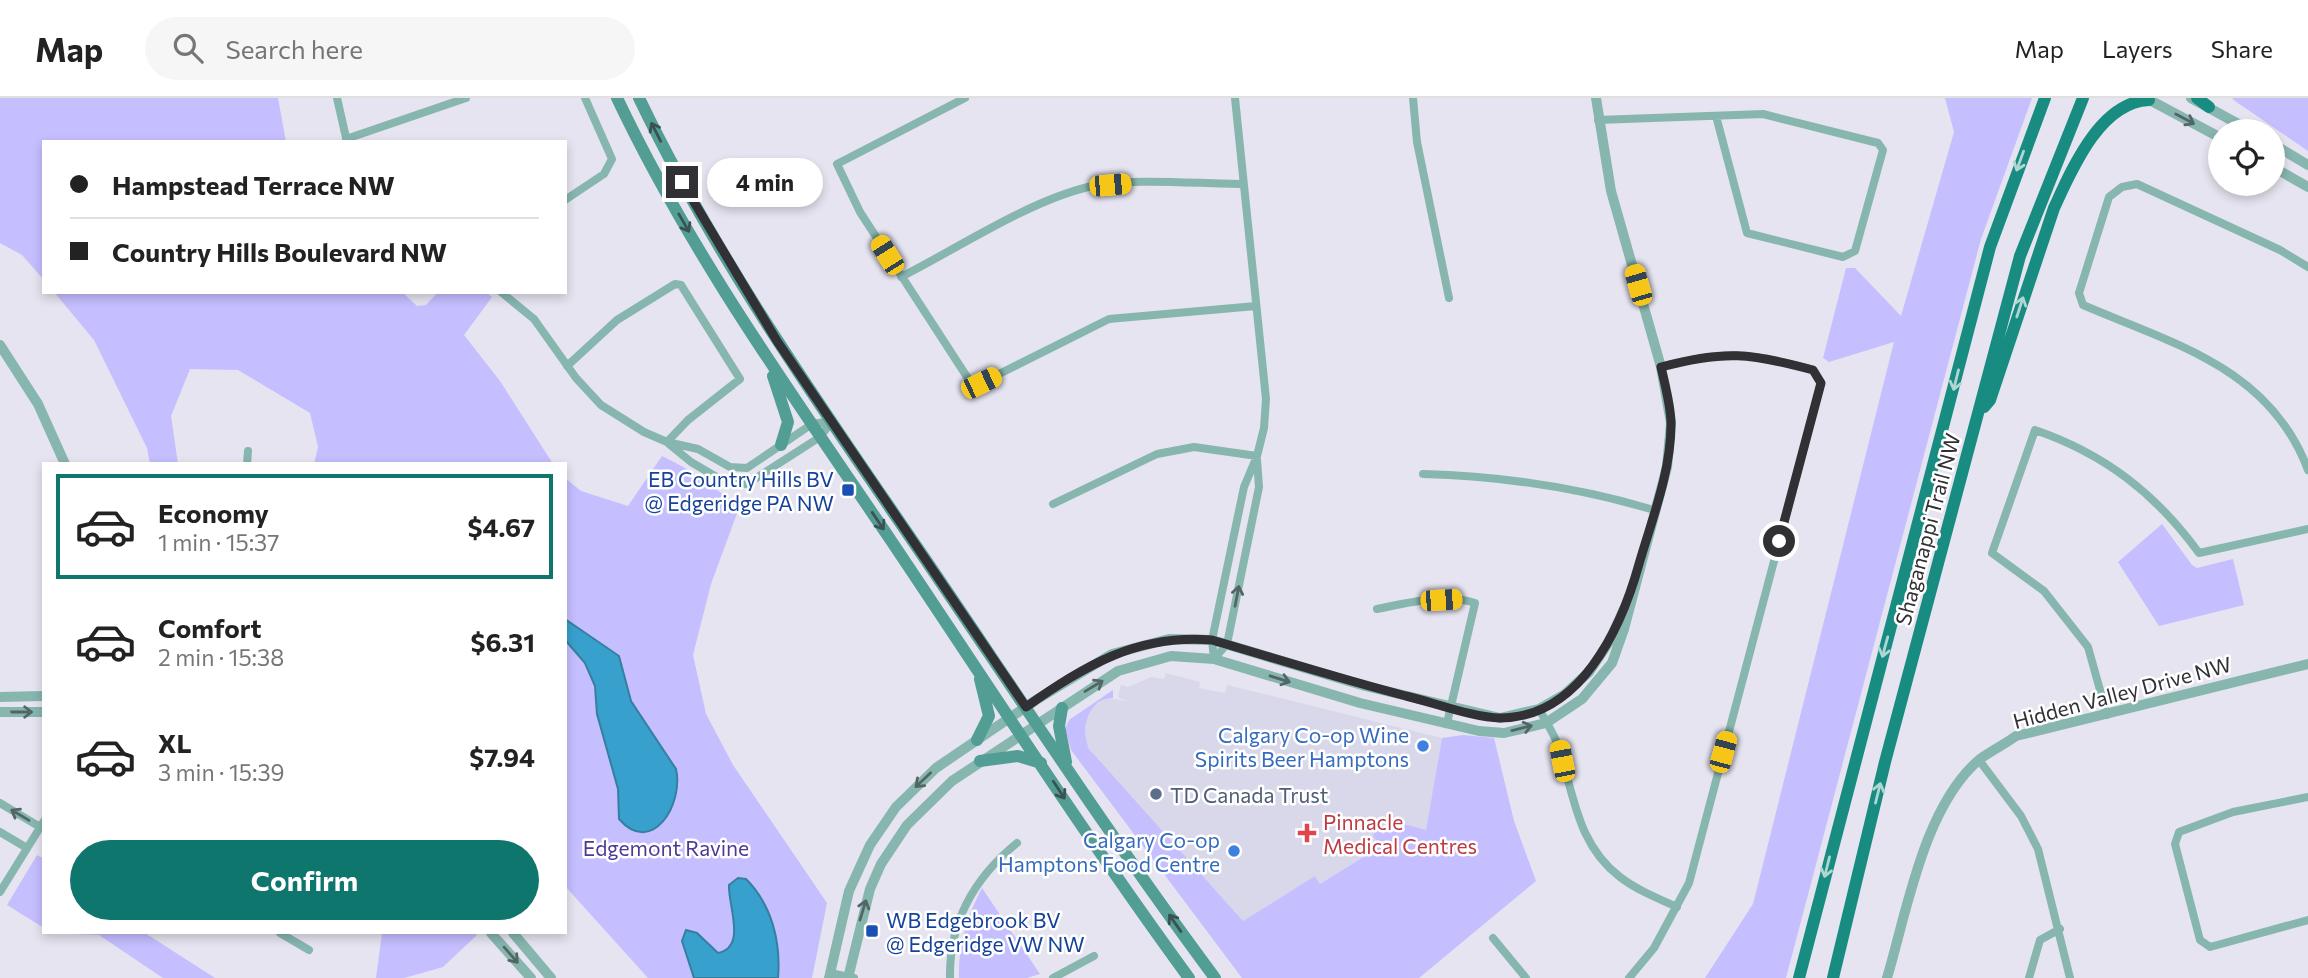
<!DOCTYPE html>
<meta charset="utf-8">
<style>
:root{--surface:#fff;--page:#f6f6f6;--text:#222;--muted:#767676;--line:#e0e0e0;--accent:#0f766e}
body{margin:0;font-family:Commissioner,sans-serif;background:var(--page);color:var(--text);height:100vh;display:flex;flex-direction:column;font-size:26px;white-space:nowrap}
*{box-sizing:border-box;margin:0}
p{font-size:23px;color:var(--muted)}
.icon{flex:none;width:38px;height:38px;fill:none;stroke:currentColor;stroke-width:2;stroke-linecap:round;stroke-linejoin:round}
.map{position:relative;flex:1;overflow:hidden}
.panel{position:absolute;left:42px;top:364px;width:525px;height:472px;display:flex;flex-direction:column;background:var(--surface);border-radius:0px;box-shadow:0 4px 10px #0003}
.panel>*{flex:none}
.top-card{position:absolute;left:42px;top:42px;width:525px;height:154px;border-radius:0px;box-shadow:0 4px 10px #0003;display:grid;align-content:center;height:154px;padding:0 28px;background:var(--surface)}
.controls{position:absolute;left:2208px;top:21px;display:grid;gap:14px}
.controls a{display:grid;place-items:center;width:77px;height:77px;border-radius:50%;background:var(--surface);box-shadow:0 4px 10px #0003;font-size:35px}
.end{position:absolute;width:32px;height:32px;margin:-16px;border:9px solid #313135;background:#fff;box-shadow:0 0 0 4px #fff}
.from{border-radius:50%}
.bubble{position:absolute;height:49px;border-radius:24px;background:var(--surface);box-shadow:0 4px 10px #0003;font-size:23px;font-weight:700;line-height:49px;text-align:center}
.car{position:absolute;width:21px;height:42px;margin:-21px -10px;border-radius:9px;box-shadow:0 0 5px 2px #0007;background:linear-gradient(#f5c518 24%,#345 0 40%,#f5c518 0 76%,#345 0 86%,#f5c518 0)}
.top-card b{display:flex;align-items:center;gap:24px;height:66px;font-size:26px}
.top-card b+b{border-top:2px solid var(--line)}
.top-card i{width:18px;height:18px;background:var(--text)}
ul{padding:12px 0 0;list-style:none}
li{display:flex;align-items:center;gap:21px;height:105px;margin:0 14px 10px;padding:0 14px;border:4px solid transparent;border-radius:0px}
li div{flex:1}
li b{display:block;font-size:26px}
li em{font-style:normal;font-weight:700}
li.active{border-color:var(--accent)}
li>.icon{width:63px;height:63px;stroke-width:1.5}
.action{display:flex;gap:14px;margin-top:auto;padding:14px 28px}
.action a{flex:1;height:80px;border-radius:42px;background:var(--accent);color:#fff;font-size:28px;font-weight:700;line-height:80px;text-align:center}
header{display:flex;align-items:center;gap:42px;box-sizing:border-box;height:98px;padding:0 35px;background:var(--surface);border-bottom:2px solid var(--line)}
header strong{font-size:33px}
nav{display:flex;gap:38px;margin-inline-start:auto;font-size:24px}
.search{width:490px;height:63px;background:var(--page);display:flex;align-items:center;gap:18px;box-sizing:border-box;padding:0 24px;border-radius:38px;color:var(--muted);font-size:26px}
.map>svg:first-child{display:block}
</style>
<header>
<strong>Map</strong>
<div class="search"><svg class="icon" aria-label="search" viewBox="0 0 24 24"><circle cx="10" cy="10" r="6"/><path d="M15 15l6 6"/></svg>Search here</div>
<nav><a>Map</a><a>Layers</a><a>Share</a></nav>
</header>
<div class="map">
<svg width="2308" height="880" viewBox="0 0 2308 880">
<rect width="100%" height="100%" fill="#e5e4f0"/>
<path fill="#d9d7ea" d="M1166,575L1200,584L1199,590L1225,595L1227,587L1442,640L1426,732L1389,722L1391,730L1382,736L1375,730L1373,738L1382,747L1320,786L1316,778L1243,823L1094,658L1086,645V621L1094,608L1107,600L1126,603L1118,599L1121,587L1128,589L1151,579L1164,581Z"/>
<path fill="#c5beff" d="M0,0H278L286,44H44V182L22,157L0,145Z
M1945,0H2032L1981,141L1786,880H1705L1753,806L1894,244L1829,264L1823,260L1846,170H1855L1901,218L1954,34Z
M2232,0H2308V53L2235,3Z
M54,194H402L417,208L426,207L438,194H486L492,199L464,237L500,283L553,366H314L318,349L310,315L238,272L190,271L171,318L178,366H150L147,350L94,242Z
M662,358C692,372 715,389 739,410L711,486L693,557L706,616L733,667L827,805L812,880H648L565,788V380L581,393L628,408Z
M2162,426L2192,467L2197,470L2233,461L2244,507L2159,528L2118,464Z
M1113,592V600C1088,600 1080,631 1089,651L1243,823L1315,778L1320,786L1381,748L1373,738L1375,730L1383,736L1391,730L1389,722L1426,732L1442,640L1463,637L1494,640L1514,723L1536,783L1419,880H1242L1071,652L1065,631L1069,622Z
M37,757L44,761V830L7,807Z
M982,790L1040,876L1027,880H959C958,848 967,818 982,790Z
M51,835H145L215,880H163L99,837Z
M382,835H474L477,837L443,869L404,880H376Z"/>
<path fill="#38a0cd" stroke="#367f9f" stroke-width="2" d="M565,521L619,558L631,603L676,671C684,706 652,759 619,721L618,691L597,616L595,588L585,565L565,542Z
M738,780L746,781C772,807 781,844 778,880H694L682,843L686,832L697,835L718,855C747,849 728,808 729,787Z"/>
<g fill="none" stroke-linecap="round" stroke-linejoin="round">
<path stroke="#87b6af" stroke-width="8" d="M337,0L347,44
M965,0L837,66L860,114L971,285H981L1109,221L1256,208
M1413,0L1417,44L1449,200
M1598,22L1763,16L1878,45L1883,52L1855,153L1843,159L1747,135L1716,18
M346,41L466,0
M565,102L604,76L612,61L585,0
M2308,169L2280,152L2137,86L2122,89L2109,99L2079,195L2083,207C2174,246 2270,270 2308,372
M901,179C958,150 1027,104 1088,89C1134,79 1195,86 1243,86
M501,194L534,221L576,280L601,307L644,334L667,344L698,351L730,369L747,370L812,326L832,323
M567,268L617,222L675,186L681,187L740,281L688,322L667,344
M669,346L691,364L725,384L747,386L820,339L832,323
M247,366L248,353
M1423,376C1501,378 1580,390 1654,412
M1053,406L1157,356L1194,349L1257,358
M1377,511C1408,505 1445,495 1475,505L1447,625
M1214,561L1212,542L1244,389L1257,358L1264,330L1266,301L1235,0
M1214,561L1227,546L1259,389L1257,362
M1539,611C1546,624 1555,637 1559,650C1574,697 1577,746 1620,779C1637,792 1657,800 1677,809
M2107,617L2088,549L2044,493L1992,455L2035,332C2105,356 2156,396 2199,455L2308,431
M1979,662L2021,718L2038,751L2070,880
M2308,699L2233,714L2179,734L2175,746L2200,842L2210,849L2308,822
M0,705L40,729
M0,734L27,750
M0,794L44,723
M280,835L309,852
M1493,840L1526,880
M830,875L854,880
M950,880C949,823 974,780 1017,745
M1053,880L1094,858
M1629,880L1654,850L1689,785L1821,285L1813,272C1750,254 1725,252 1661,269
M2029,880L2040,842L2060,831"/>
<path stroke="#87b6af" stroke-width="10" d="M2146,0L2221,40
M2191,0L2251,33
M2273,46L2308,67
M2273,69L2308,89
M0,247L38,306L65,366
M0,599L44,598
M0,614H44
M491,835L531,880
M513,835L551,880
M829,880L849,793L870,747L896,709L936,670L1036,602L1112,556L1169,541L1212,542L1365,588L1500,620L1539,611L1565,596L1589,574L1609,544L1624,511
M848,880L870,791L881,766L907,727L952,683L1118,573L1171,558L1214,561L1360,605L1479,633L1504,635L1546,625L1582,601L1612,565L1624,531L1667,369L1671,325L1661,269L1611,93L1596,0
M1887,880C1907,813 1924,708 1980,661C1991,653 2005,646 2016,638L2308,566"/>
<path stroke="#529e94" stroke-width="12" d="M617,0C692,158 794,299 892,444C990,590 1085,738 1189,880
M639,0C717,163 822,310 923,458C1019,599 1113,743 1215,880
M773,278L788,324L781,347
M1062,610L1059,628L1066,664
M977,642L989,618L980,581
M980,663L1018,658L1041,665"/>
<path stroke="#198c81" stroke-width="12" d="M2197,0L2209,9
M1984,309L1990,302L2054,110C2072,71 2100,4 2149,2
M1799,880L1990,149L2045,0
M1833,880L1885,664L2020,158L2083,0"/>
</g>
<defs><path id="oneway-shaft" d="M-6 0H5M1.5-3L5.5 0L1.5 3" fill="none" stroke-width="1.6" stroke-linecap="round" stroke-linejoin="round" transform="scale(1.75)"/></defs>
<g stroke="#536666">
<use href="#oneway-shaft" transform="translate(2185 21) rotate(28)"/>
<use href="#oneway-shaft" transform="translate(1237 498) rotate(-79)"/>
<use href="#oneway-shaft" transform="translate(1280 581) rotate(17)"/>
<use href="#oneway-shaft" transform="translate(1094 588) rotate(-31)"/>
<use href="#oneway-shaft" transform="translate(22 614)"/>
<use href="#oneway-shaft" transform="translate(1522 630) rotate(-14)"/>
<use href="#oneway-shaft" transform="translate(923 682) rotate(137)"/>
<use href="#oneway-shaft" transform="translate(20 717) rotate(-149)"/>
<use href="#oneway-shaft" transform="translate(863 812) rotate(-73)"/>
<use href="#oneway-shaft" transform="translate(511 857) rotate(49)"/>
</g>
<g stroke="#3b5252">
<use href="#oneway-shaft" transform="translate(656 34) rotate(-117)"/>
<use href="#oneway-shaft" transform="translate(684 125) rotate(60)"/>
<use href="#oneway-shaft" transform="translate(878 423) rotate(56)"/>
<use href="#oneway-shaft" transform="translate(1059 692) rotate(57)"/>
<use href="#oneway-shaft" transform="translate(1175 825) rotate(-125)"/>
</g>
<g stroke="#aed7d3">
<use href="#oneway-shaft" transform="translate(2020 63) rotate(110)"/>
<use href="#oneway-shaft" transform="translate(2020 209) rotate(-72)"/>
<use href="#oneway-shaft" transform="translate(1956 282) rotate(104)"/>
<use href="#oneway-shaft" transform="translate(1885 549) rotate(105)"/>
<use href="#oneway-shaft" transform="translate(1878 695) rotate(-76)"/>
<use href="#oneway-shaft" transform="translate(1827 769) rotate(104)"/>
</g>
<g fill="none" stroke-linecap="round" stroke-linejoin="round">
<path stroke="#313135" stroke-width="9" d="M682,84L777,243L1026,609C1086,567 1137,536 1212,542C1277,561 1341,581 1406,598C1432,604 1475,620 1500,620C1580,620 1621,531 1639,466C1652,421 1671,374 1671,326C1671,308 1665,287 1661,269C1725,252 1750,255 1813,272L1821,285L1779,443"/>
</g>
<g fill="#1a4fb4" stroke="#fff" stroke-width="2.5">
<rect x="841" y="385" width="14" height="14" rx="3.5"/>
<rect x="865" y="826" width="14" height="14" rx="3.5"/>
</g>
<g fill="#3f7fe0" stroke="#fff" stroke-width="2.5">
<circle cx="1423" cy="648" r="7"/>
<circle cx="1234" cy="753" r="7"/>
</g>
<circle fill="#5c6f8a" stroke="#fff" stroke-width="2.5" cx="1156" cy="696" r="7"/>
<path fill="#e0444e" stroke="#fff" stroke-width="2.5" d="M1303.5 724.5h7v7h7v7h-7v7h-7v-7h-7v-7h7z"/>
<g text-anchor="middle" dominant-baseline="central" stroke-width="5" stroke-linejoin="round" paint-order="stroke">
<g font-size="21" fill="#164399" stroke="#fff" text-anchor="end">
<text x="834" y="380">EB Country Hills BV<tspan x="834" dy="24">@ Edgeridge PA NW</tspan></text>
<text x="886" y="821" text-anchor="start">WB Edgebrook BV<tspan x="886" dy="24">@ Edgeridge VW NW</tspan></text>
</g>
<g font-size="21" fill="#313135" stroke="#fff">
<text transform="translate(1927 431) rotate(-75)">Shaganappi Trail NW</text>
<text transform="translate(2122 594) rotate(-15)">Hidden Valley Drive NW</text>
</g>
<g font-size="21" fill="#366cbe" stroke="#fff" text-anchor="end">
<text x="1409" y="636">Calgary Co-op Wine<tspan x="1409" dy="24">Spirits Beer Hamptons</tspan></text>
<text x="1220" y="741">Calgary Co-op<tspan x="1220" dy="24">Hamptons Food Centre</tspan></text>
</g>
<g font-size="21" fill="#4e5e75" stroke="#fff" text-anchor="start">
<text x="1170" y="696">TD Canada Trust</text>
</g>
<g font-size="21" fill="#be3a42" stroke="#fff" text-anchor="start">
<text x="1323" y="723">Pinnacle<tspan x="1323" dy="24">Medical Centres</tspan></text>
</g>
<g font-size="21" fill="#4e3a96" stroke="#fff">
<text x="666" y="749">Edgemont Ravine</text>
</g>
</g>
</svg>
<div class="controls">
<a><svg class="icon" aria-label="locate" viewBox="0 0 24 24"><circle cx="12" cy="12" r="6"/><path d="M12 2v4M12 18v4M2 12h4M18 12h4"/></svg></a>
</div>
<i class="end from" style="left:1779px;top:443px"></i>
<i class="end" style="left:682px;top:84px"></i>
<div class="bubble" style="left:707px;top:60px;width:116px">4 min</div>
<i class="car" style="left:1110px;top:87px;rotate:85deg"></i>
<i class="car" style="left:887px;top:157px;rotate:328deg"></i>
<i class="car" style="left:1638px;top:187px;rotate:344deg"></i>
<i class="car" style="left:981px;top:285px;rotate:64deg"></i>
<i class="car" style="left:1441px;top:502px;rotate:87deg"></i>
<i class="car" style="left:1723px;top:654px;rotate:15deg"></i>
<i class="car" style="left:1562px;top:663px;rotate:349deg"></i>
<div class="top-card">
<b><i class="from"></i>Hampstead Terrace NW</b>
<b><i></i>Country Hills Boulevard NW</b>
</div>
<section class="panel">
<ul>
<li class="active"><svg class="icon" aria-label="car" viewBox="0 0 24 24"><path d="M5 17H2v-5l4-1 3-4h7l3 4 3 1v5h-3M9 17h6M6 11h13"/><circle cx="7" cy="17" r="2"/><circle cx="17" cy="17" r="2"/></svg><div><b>Economy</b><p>1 min · 15:37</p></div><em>$4.67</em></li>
<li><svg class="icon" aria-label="car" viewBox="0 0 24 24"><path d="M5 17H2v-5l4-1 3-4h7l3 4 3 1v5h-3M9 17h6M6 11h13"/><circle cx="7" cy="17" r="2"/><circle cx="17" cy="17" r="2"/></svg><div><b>Comfort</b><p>2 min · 15:38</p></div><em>$6.31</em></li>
<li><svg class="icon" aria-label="car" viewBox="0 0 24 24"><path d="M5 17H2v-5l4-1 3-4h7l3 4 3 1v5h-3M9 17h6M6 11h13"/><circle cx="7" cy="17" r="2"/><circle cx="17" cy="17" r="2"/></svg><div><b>XL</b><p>3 min · 15:39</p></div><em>$7.94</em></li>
</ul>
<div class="action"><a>Confirm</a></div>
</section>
</div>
